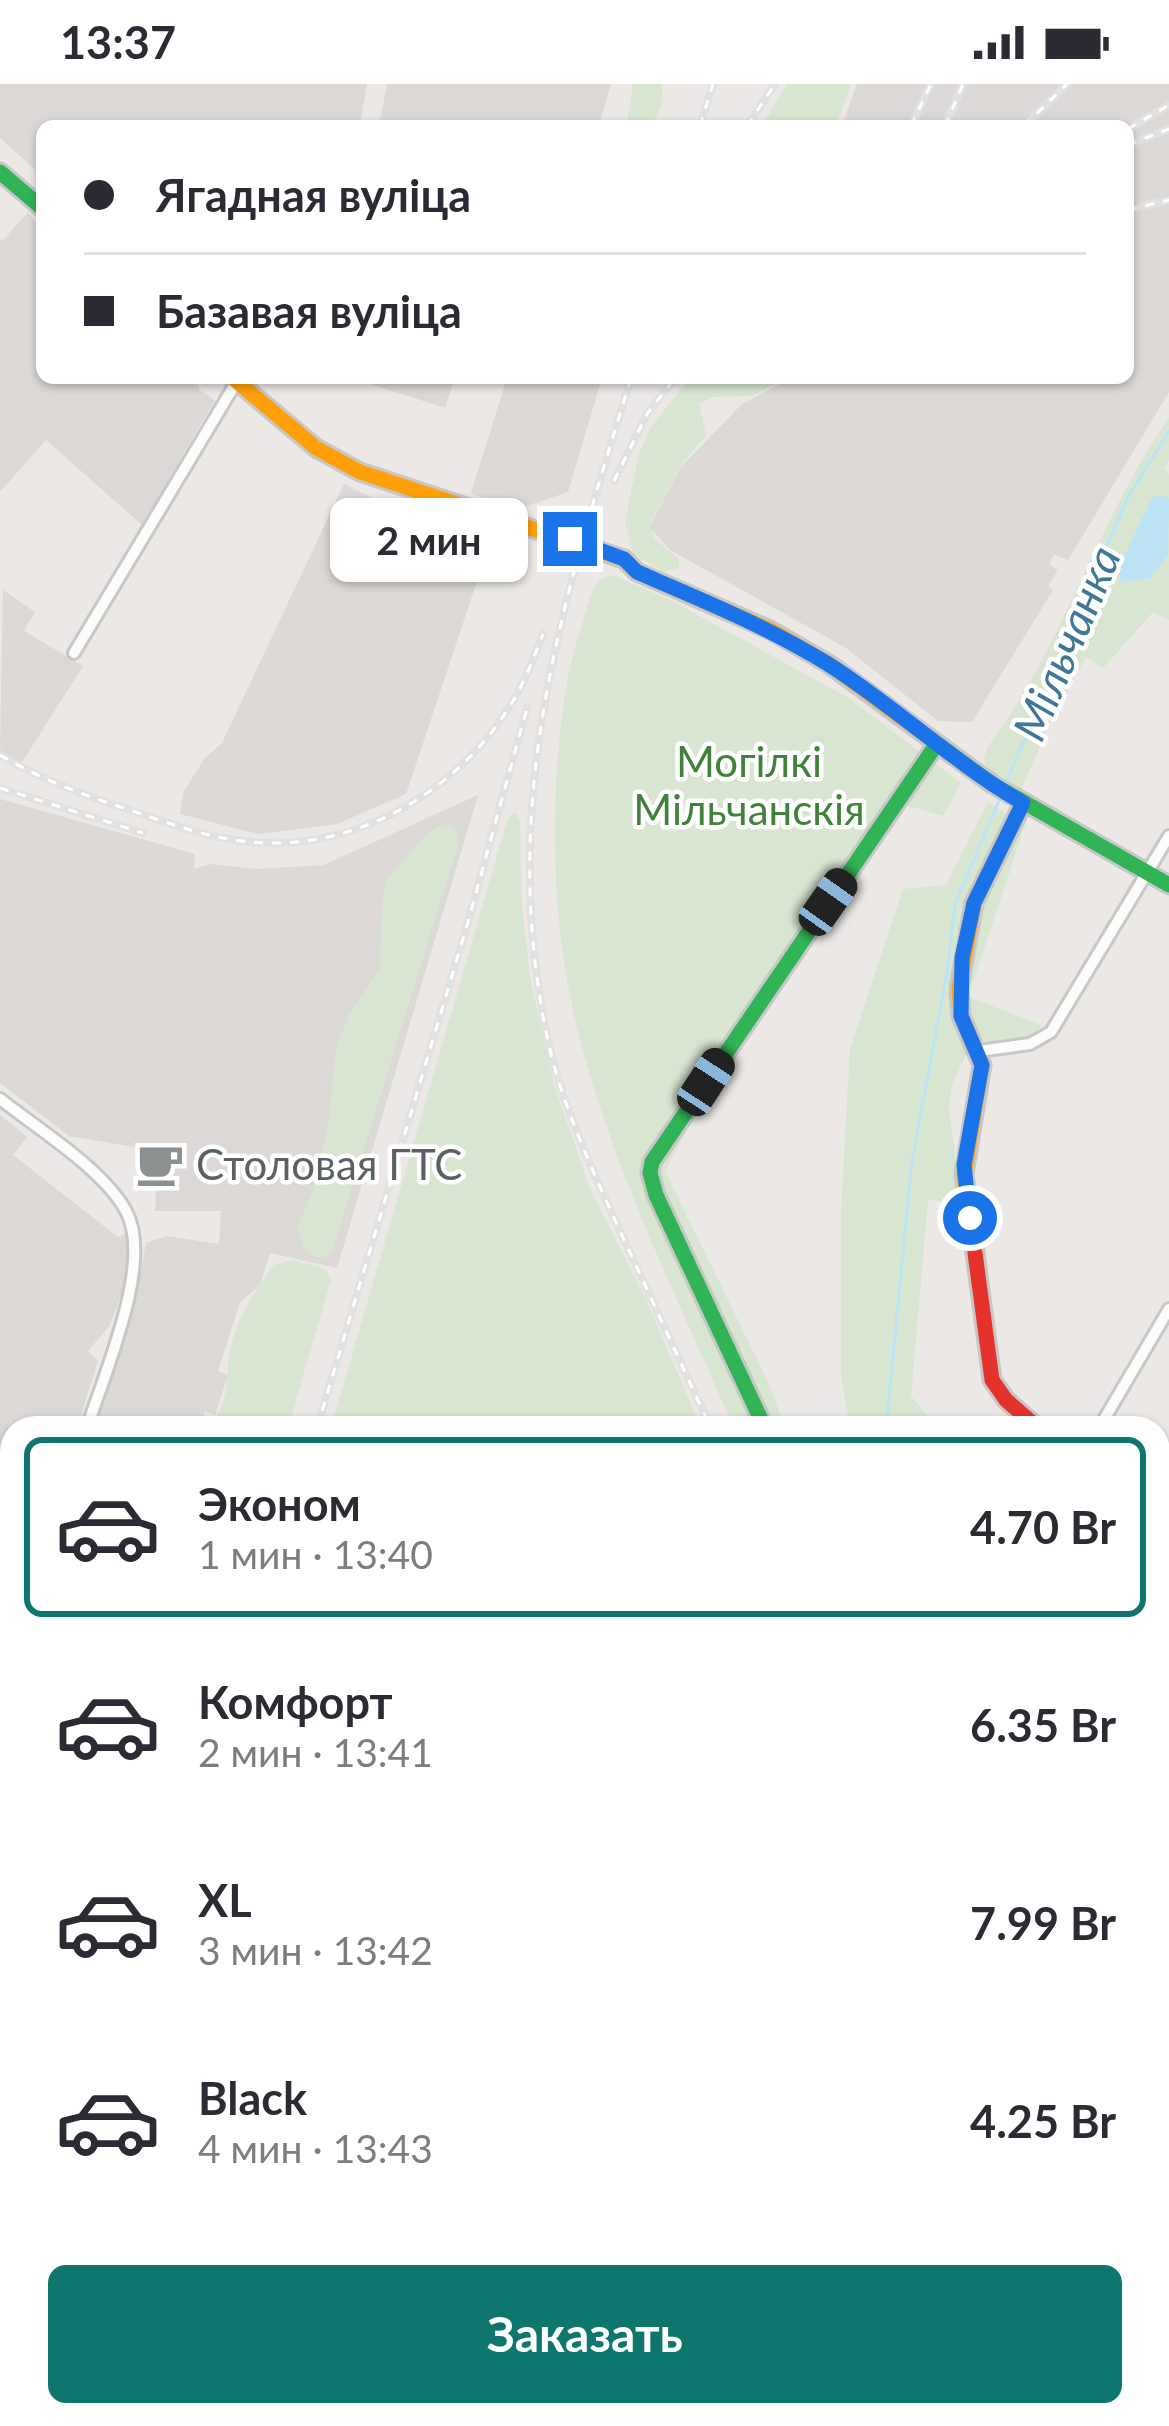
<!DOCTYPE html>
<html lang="ru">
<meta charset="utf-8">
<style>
:root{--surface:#fff;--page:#f2f2f3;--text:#2b2b33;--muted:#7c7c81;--line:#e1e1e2;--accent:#0f766e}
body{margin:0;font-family:Lato,sans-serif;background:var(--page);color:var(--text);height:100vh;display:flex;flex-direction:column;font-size:45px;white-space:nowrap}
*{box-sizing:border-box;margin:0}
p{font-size:39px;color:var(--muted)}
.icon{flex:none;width:66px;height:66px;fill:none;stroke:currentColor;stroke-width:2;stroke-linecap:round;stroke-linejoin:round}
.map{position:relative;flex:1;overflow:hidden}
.sheet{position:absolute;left:0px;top:1332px;width:1170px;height:1011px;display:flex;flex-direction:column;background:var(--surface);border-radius:36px 36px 0 0;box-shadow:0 3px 9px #0004}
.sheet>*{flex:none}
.top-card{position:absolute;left:36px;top:36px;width:1098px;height:264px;border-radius:18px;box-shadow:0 3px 9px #0004;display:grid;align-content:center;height:264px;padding:0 48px;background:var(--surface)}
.end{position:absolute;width:54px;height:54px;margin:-27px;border:15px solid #1a73e8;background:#fff;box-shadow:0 0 0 6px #fff}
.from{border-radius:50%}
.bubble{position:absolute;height:84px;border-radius:18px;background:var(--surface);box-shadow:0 3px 9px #0004;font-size:39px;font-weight:700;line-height:84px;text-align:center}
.car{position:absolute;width:36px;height:72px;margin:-36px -18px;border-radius:15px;box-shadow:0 0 9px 3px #0007;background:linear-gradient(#222 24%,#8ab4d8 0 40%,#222 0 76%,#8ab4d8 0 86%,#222 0)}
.top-card b{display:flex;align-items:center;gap:42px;height:114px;font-size:45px}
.top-card b+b{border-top:3px solid var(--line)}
.top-card i{width:30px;height:30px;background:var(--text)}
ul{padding:21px 0 0;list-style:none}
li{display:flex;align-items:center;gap:36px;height:180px;margin:0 24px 18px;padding:0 24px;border:6px solid transparent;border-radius:18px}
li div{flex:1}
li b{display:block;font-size:45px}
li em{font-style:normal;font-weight:700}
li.on{border-color:var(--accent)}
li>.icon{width:108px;height:108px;stroke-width:1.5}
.action{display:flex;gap:24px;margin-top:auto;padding:24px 48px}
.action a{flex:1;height:138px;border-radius:18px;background:var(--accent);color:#fff;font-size:48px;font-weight:700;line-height:138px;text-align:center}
.status{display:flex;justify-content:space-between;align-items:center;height:84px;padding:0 60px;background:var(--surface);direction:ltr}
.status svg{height:33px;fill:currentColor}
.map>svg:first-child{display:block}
</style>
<div class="status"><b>13:37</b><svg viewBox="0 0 49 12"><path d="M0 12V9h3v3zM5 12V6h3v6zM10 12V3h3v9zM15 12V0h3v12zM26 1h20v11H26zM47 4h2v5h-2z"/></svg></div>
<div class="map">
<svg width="1169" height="2342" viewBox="0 0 1169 2342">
<rect width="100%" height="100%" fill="#ebe8e5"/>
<path fill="#dbd8d5" d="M0,0H367L360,42H42V92L0,54Z
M387,0H611L599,42H379Z
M857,0H1169V308L1068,476L1054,470L1049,480L1058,486L1048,502L1053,506L972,638L938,637L846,564L670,466L649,443L681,383L742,320L792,294H1128V42H842Z
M28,128L42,147V294H191L199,302L198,305L215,316L142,441L46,356L0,408V155L3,156Z
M352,294H455L445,324Z
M507,294H602L568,408L510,428L471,409Z
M344,400L486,470L406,710L337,740L258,750L180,730L184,707L205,674L222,659Z
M3,506L35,528L24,547L83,582L21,680L0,666Z
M478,711L337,1184L270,1169L260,1201L240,1218L218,1287L228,1291L215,1331L205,1327L199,1344H96L137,1208L146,1159L167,1152L219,1160L221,1127H155L158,1067L69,1052L0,999V715L195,770L194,785L211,780L257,785L324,781Z
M0,1031L27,1053L13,1071L118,1153L129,1149L132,1180L110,1241L88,1267L98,1277L77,1344H12V1556L0,1596Z"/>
<path fill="#d7e5d1" d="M633,0H663L661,22L653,42H627Z
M787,0H851L836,42H762Z
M690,294H787L752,312L713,313L699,320L706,351L682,380L649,441L655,455L679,475V484L664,488L633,470L625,437L639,370L651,343Z
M1169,334V376L1164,384L1169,391V536L1153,528L1103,584L1086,573L1054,630L1020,708L986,685L984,674L987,664C1063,563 1097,437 1169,334Z
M612,491L670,516L847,613L961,699L943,732L906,721L719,988L665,1087L769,1300L785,1344H734C679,1218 617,1093 581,960C551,847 548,720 566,605C571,572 583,539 592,507L600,495Z
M988,718L1008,731L974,799L960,845L953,921L967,969L952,1000L949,1024L961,1119L928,1116L911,1312L937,1344H850L841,1291V1127L850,965L903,805L946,801Z
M515,728L520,736L522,822L530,894L555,1004L590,1105L648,1220L701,1344H331L508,734Z
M1029,729L968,913L1042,941C1031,955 1011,963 993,960C951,951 969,853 978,824C989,792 1008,761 1023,731Z
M445,740L456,745L458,761L332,1168L326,1173H316L305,1166L297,1143L313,1106L329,1038L336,962L349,931L380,883L382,816L388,793L430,747Z
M292,1176L325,1185L331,1195L288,1344H210C235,1306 222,1293 233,1255C240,1230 259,1201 274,1181Z
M1169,1406V1558L1158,1556V1407Z
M0,1725H12V1962L0,1954V1839L7,1829L9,1810L0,1801Z
M12,1974V2281L0,2321V2024Z"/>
<path fill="#bbe3f3" d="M1157,411L1169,414L1168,471L1150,494L1122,498L1118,485L1151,416Z"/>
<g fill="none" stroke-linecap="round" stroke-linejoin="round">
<path stroke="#bbe3f3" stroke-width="3" d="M1004,703L1128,413L1169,347
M886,1344L912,1077L947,888L955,820L1001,712
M1158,1469L1169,1470
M126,2342L137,2331"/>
<defs>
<path id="street" d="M74,569L237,297
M979,967L1030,960L1051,948L1169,752
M0,1015C38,1045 103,1085 126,1127C154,1178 104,1290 87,1344
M1099,1344L1169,1225
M1158,1400L1169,1399
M0,1621L12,1582
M1158,1630L1169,1633
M0,1640H12
M1158,1910L1169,1916
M1158,2167L1169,2182
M424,2331L435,2342
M581,2331L591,2342
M722,2331L732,2342
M856,2331L866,2342
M1057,2331L1068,2342
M156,2342L169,2331
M367,2342L401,2331
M957,2342L965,2331"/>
<path id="fast" d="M0,88L42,124
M939,661L992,700L1169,801
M765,1344L656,1111L650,1089L652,1078L936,661"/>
<path id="slow" d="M233,294L316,364L360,388L624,475L637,488L770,546L829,580L939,661
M975,1169L964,1090L982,981L961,932L959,904L974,819L1023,719"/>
<path id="jam" d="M975,1169L992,1296L1006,1316L1038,1344"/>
</defs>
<use href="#street" stroke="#c7c7c7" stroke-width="16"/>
<use href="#fast" stroke="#c7c7c7" stroke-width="21"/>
<use href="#slow" stroke="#c7c7c7" stroke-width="21"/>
<use href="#jam" stroke="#c7c7c7" stroke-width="21"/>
<use href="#street" stroke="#fcfcfb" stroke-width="10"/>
<use href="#fast" stroke="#30b455" stroke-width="15"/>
<use href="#slow" stroke="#ff9f0a" stroke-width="15"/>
<use href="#jam" stroke="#e5322d" stroke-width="15"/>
<defs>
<path id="rail" d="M700,42L713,0
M747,42L775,0
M911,42L931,0
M945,42L963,0
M1024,42L1067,0
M1128,45L1169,21
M1128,61L1169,45
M1128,126L1169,116
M631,294C562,519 497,719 548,957C562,1021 592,1085 619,1145C650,1211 680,1278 711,1344
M614,397L647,330L675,294
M0,671C40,695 83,711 127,725C165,738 202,752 242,757C347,771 452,713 508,625C523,602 533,576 543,550
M0,704L143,749
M317,1344L468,838L527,624
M1158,2302L1169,2326
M1139,2331L1148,2342
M18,2342L21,2331
M77,2342L87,2331"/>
</defs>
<use href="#rail" stroke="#e2e1e2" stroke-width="8"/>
<use href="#rail" stroke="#fff" stroke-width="3" stroke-dasharray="9" stroke-linecap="butt"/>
</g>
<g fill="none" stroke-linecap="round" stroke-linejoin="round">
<path stroke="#1a73e8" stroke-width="15" d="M570,455L624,475L637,488C702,516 768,543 828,580C896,623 954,679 1023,719L974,819L962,874L961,932L982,981L964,1081L970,1134"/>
</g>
<defs>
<symbol id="cafe-bare" viewBox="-9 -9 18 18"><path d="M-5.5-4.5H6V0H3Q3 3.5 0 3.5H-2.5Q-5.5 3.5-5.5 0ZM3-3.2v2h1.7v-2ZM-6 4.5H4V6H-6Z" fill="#8d9090" stroke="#fff" stroke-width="2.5" paint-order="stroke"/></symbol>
</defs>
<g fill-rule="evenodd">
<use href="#cafe-bare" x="127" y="1047" width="66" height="66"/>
</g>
<g text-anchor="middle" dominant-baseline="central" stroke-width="9" stroke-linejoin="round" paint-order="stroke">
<g font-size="42" fill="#41823b" stroke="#fff">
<text x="749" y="677">Могілкі<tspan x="749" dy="48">Мільчанскія</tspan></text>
</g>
<g font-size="42" fill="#5b6063" stroke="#fff" text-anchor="start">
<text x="196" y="1080">Столовая ГТС</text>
</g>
<g font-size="45" font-style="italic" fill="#3f7799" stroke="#fff">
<text transform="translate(1066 559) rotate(-67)">Мільчанка</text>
</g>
</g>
</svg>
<i class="end from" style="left:970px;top:1134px"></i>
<i class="end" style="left:570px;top:455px"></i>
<div class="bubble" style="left:330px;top:414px;width:198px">2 мин</div>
<i class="car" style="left:828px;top:818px;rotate:35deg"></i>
<i class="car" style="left:706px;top:998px;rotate:33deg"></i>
<div class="top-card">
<b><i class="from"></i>Ягадная вуліца</b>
<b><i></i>Базавая вуліца</b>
</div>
<section class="sheet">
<ul>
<li class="on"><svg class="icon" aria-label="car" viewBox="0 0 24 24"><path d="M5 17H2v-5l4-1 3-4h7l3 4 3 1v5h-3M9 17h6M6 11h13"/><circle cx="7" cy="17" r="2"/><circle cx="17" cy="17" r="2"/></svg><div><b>Эконом</b><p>1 мин · 13:40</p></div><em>4.70 Br</em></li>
<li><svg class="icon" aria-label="car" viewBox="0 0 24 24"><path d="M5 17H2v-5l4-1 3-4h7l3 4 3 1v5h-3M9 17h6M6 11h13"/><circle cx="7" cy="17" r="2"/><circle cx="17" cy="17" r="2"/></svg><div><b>Комфорт</b><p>2 мин · 13:41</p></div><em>6.35 Br</em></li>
<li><svg class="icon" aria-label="car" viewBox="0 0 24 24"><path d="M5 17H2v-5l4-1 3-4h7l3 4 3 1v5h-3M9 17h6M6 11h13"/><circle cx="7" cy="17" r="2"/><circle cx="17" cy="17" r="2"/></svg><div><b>XL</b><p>3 мин · 13:42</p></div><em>7.99 Br</em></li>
<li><svg class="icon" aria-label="car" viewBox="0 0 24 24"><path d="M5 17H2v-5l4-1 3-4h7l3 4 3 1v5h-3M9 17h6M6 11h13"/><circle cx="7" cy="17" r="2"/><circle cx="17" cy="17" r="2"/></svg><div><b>Black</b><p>4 мин · 13:43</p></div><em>4.25 Br</em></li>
</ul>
<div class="action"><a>Заказать</a></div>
</section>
</div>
